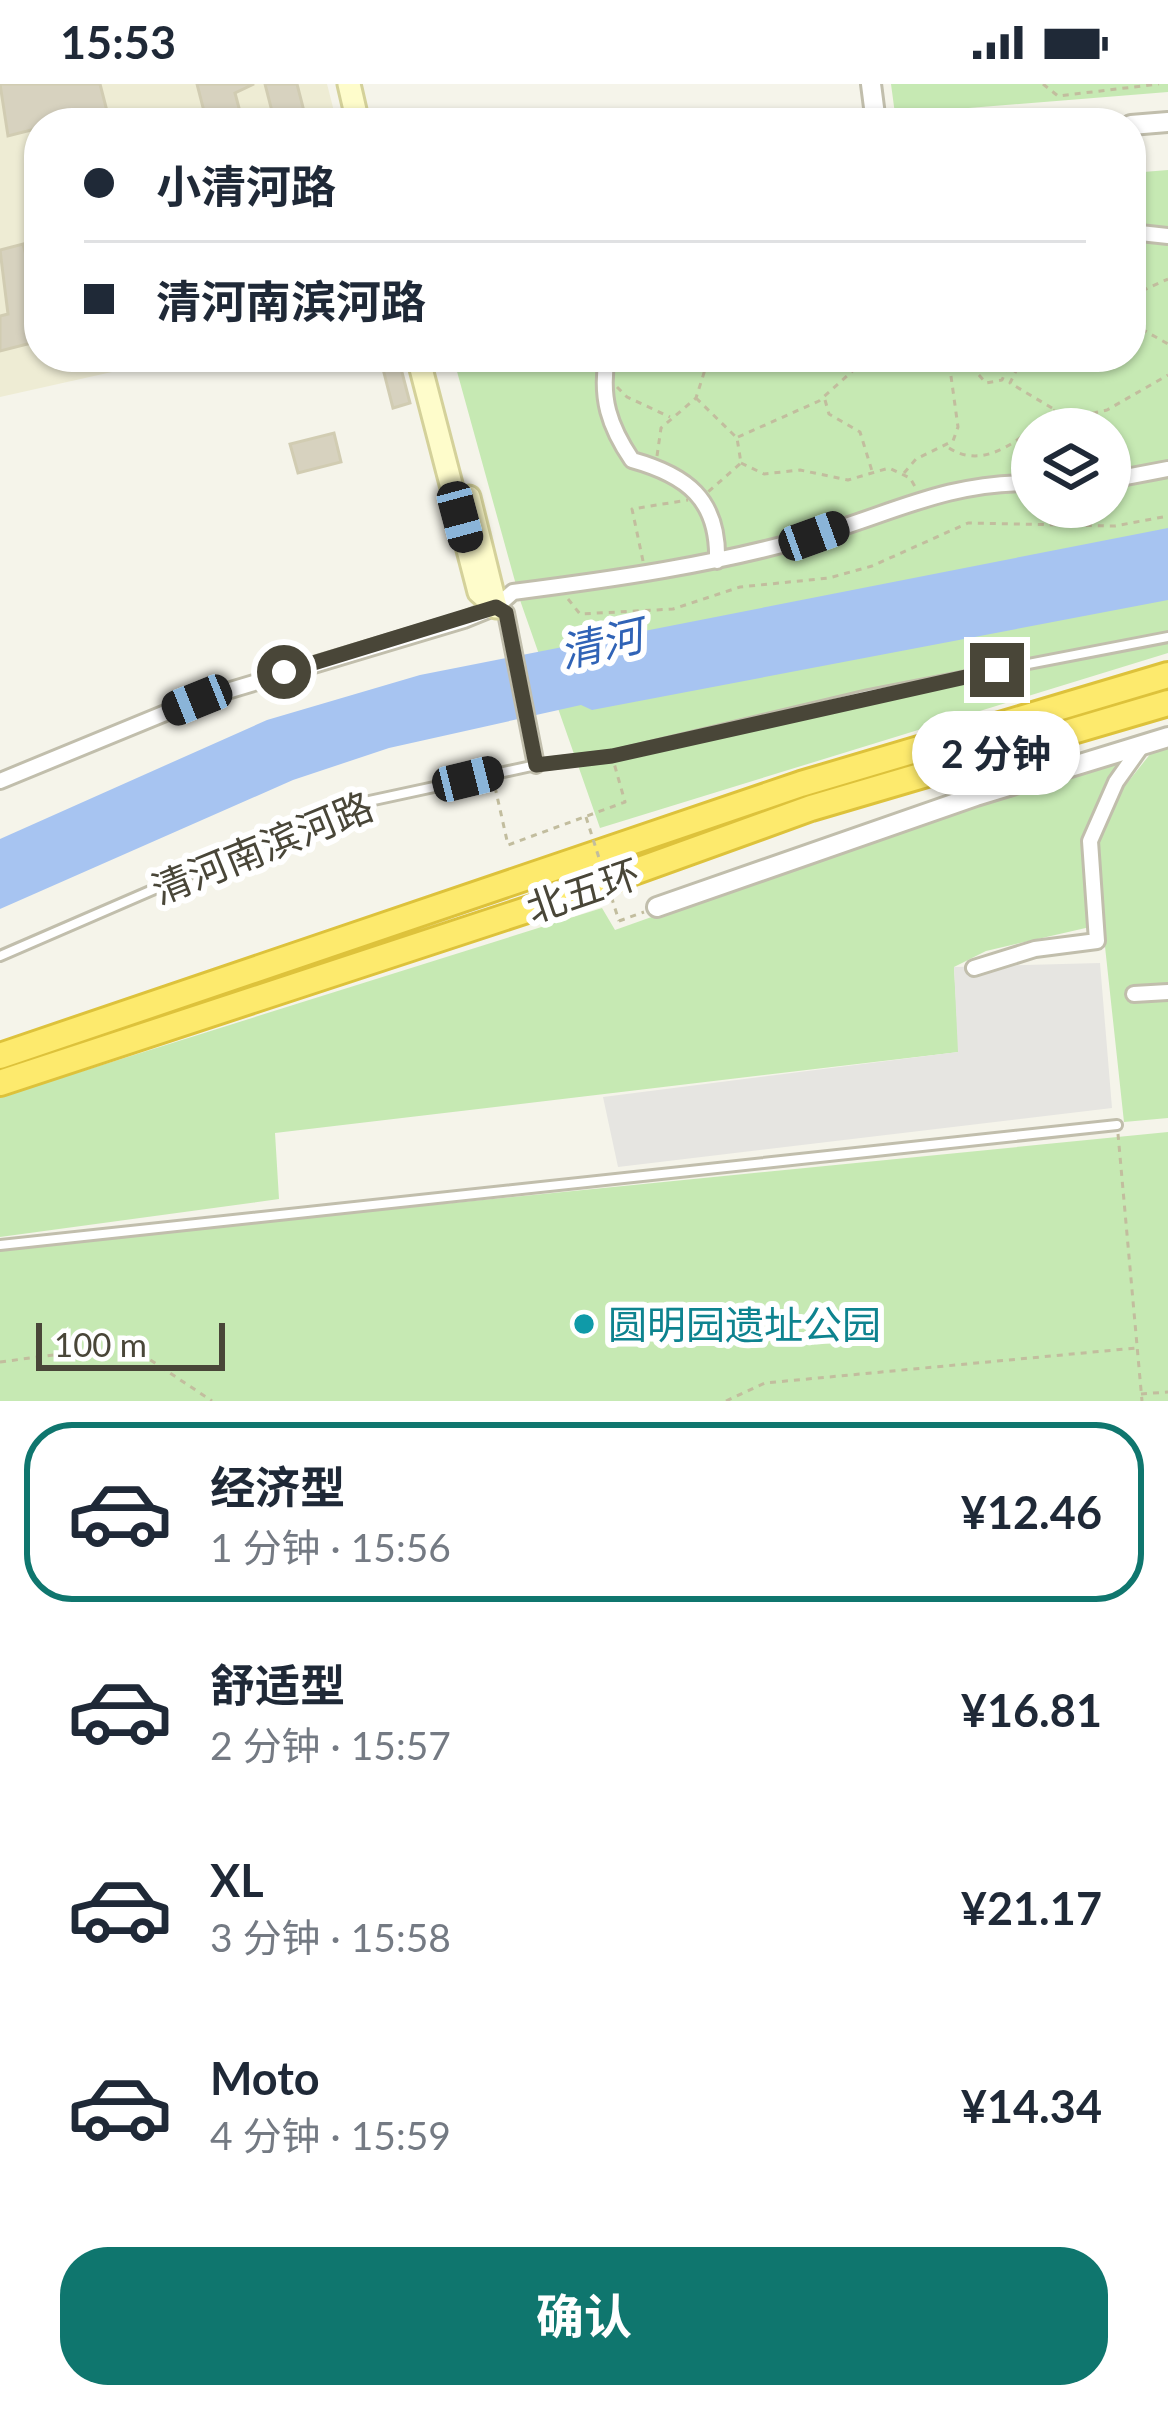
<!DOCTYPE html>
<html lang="zh">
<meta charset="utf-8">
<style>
:root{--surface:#fff;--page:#f2f2f3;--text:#1f2937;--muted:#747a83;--line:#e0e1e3;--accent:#0f766e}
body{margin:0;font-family:Lato,"Noto Sans SC",sans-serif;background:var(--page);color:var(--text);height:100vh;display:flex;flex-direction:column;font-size:45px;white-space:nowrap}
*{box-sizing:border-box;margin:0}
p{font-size:39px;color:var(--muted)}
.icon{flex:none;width:66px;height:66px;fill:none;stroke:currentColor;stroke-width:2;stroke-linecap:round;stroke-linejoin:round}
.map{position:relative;height:1317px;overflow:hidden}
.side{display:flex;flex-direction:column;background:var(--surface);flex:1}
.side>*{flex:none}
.guide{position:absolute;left:24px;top:24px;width:1122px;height:264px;border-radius:48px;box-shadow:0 3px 9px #0004;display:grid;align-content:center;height:264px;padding:0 60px;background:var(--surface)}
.buttons{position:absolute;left:1011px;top:324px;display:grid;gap:24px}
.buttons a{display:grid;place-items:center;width:120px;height:120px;border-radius:50%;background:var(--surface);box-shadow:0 3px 9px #0004;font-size:60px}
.scale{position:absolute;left:36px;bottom:30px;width:189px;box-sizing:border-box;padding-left:12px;border:6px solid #494638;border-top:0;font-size:33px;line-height:42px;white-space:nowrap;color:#494638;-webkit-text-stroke:9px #fff;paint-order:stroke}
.end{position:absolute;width:54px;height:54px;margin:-27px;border:15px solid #494638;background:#fff;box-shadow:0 0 0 6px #fff}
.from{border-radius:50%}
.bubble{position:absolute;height:84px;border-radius:42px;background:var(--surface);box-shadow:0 3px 9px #0004;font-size:39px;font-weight:700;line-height:84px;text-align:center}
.car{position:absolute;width:36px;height:72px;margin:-36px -18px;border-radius:15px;box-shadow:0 0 9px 3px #0007;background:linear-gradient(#222 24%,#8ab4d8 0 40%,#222 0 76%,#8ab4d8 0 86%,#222 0)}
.guide b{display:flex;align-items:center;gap:42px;height:114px;font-size:45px}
.guide b+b{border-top:3px solid var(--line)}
.guide i{width:30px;height:30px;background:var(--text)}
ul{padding:21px 0 0;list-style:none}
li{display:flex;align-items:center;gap:36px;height:180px;margin:0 24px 18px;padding:0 36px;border:6px solid transparent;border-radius:48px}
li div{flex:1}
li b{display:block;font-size:45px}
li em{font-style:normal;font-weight:700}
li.active{border-color:var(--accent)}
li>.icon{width:108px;height:108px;stroke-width:1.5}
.cta{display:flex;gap:24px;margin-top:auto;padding:24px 60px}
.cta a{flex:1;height:138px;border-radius:48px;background:var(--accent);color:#fff;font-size:48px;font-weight:700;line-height:138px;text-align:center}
.status{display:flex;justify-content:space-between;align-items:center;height:84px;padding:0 60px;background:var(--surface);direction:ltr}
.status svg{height:33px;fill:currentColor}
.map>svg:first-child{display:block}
</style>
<div class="status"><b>15:53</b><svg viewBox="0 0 49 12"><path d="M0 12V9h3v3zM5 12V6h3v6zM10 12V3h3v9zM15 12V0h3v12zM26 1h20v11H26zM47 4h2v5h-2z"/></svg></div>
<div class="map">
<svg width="1168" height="1317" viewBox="0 0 1168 1317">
<rect width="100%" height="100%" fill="#f5f4ea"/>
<path fill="#eeecd4" d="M0,0H327L337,39H39V273H179L0,313Z"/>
<path fill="#c6e9b3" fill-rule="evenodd" d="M891,0H1168V8L895,30Z
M1168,86V569L600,744L521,519L453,273H1131V89ZM1032,345H1110V423H1032Z
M1168,662V1034L1124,1038L1094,761L1108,723L1155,664Z
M1126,673C1079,753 1079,751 1090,843L986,867L954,883L959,968L275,1049L279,1115L0,1153V1013L602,824L615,846L981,716Z
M1168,1048V1317H0V1164Z"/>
<path fill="#e6e5e1" d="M1100,879L1112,1024L618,1083L603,1013L958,968L954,883Z"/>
<path fill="#a7c4f1" d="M1168,444V516L592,626L581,621L389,664L293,696L0,825V755L267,636L420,591Z"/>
<path fill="#d7d2bf" stroke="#d1ccb2" stroke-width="3" d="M0,0H100L107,27L39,39V44L8,52Z
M197,0H254L235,9L243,39H207Z
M265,0H297L307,39H275Z
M23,160L31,190L39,188V257L0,267V232L8,230L0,166Z
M380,273H398L410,319L393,324Z
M334,349L341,378L298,389L290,360Z"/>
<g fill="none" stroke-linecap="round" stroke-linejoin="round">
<defs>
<path id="service" d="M0,872L346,722L536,681L612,672L868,611L1168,553
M0,1161L1117,1041"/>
<path id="minor" d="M1131,148L1168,152
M607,273C600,314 609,342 632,376C686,391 719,415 717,477
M1110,396L1168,385
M496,523L506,529L536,681
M0,697L197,616L464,536L496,523L513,508C614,495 713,481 811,453C891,430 946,398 1032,399
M974,884L1035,865L1097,857L1090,757L1116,698L1143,660
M1134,910L1168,908"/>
<path id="tertiary" d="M871,0L876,39
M1131,41L1168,38
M657,823L976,712L1168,653"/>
<path id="secondary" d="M349,0L358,39
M418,273L479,508L496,523
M469,413L496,523"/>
<path id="motorway" d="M0,972L801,700L1168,591
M0,999L545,820L811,724L1168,619"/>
</defs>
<use href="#service" stroke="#c1beac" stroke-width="14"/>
<use href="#minor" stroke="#c1beac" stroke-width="20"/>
<use href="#tertiary" stroke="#c1beac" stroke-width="24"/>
<use href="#secondary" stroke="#d4d19a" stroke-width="27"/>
<use href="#motorway" stroke="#ddc23b" stroke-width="30"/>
<path stroke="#c2bd9e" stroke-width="3" stroke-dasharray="6 6" stroke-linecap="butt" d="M1043,0L1058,12L1159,0
M1131,212L1168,195
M1131,239L1168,260
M963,273L986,299L1002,296L1012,273
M1023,273L1010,299L1062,330L1085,331L1107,326L1168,291
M617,303L627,313L670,333
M696,314L737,354L741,379L708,408
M825,316L829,330L860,348L872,387
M738,353L819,317L868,273
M949,364C988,389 1026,349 1055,326
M657,372L661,344L696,314L709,273
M741,379L764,390L800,386L848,396L889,384L910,394L917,406
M904,389L916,375L953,357L958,343L950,285L958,273
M643,477L632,425L688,416
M568,515L580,530L673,525L740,503L829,494L872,482L968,439L1115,442L1168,432
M495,703L508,761L625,718L614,679
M619,837L644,828
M1118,1050L1142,1317
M0,1278L128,1261L212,1317
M1141,1310L1168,1308
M726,1317L765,1299L1136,1264"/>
<use href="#service" stroke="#fff" stroke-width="8"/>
<use href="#minor" stroke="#fff" stroke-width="14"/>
<use href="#tertiary" stroke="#fff" stroke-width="18"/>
<use href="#secondary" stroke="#fefccb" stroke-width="21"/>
<use href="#motorway" stroke="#fdea6d" stroke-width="24"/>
<path stroke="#c2bd9e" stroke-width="3" stroke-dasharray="6 6" stroke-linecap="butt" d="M586,733L619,837"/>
</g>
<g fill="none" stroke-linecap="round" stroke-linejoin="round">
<path stroke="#494638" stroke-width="15" d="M284,588L496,523L506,529L536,681L612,672L997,586"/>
</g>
<circle fill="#0f9aa8" stroke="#fff" stroke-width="4.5" cx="584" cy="1240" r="12"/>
<g text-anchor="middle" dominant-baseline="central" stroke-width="12" stroke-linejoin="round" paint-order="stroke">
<g font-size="39" fill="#494638" stroke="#fff">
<text transform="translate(262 763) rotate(-22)">清河南滨河路</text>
<text transform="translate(583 806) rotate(-19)">北五环</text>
</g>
<g font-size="39" fill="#0d838f" stroke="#fff" text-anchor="start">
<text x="608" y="1240">圆明园遗址公园</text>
</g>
<g font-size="42" font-style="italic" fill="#3063b6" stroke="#fff">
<text transform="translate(601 559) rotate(-13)">清河</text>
</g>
</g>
</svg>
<div class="buttons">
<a><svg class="icon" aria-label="layers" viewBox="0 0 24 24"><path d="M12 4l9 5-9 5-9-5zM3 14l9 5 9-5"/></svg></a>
</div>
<div class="scale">100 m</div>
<i class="end from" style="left:284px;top:588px"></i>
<i class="end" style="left:997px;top:586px"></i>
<div class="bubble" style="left:912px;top:627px;width:168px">2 分钟</div>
<i class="car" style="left:460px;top:433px;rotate:165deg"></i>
<i class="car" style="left:814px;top:452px;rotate:70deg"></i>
<i class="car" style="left:197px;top:616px;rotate:248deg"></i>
<i class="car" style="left:468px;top:695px;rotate:76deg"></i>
<div class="guide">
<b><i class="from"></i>小清河路</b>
<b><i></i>清河南滨河路</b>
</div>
</div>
<section class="side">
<ul>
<li class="active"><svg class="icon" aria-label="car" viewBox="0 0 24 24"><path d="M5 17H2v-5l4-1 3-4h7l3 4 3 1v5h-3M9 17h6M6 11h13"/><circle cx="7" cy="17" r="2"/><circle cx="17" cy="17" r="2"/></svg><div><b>经济型</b><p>1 分钟 · 15:56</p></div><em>¥12.46</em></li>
<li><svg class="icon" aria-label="car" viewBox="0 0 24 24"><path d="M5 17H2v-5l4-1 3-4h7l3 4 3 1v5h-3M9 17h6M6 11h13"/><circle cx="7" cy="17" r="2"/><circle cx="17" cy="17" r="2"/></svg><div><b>舒适型</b><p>2 分钟 · 15:57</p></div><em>¥16.81</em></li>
<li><svg class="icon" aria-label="car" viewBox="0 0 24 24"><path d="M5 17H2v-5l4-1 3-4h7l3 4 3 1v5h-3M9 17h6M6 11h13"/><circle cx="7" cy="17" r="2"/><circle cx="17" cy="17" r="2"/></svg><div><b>XL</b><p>3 分钟 · 15:58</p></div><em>¥21.17</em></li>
<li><svg class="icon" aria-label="car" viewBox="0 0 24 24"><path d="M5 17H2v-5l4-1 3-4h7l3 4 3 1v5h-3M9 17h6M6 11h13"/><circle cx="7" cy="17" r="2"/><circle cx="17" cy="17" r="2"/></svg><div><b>Moto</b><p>4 分钟 · 15:59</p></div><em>¥14.34</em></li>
</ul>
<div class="cta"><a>确认</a></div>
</section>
